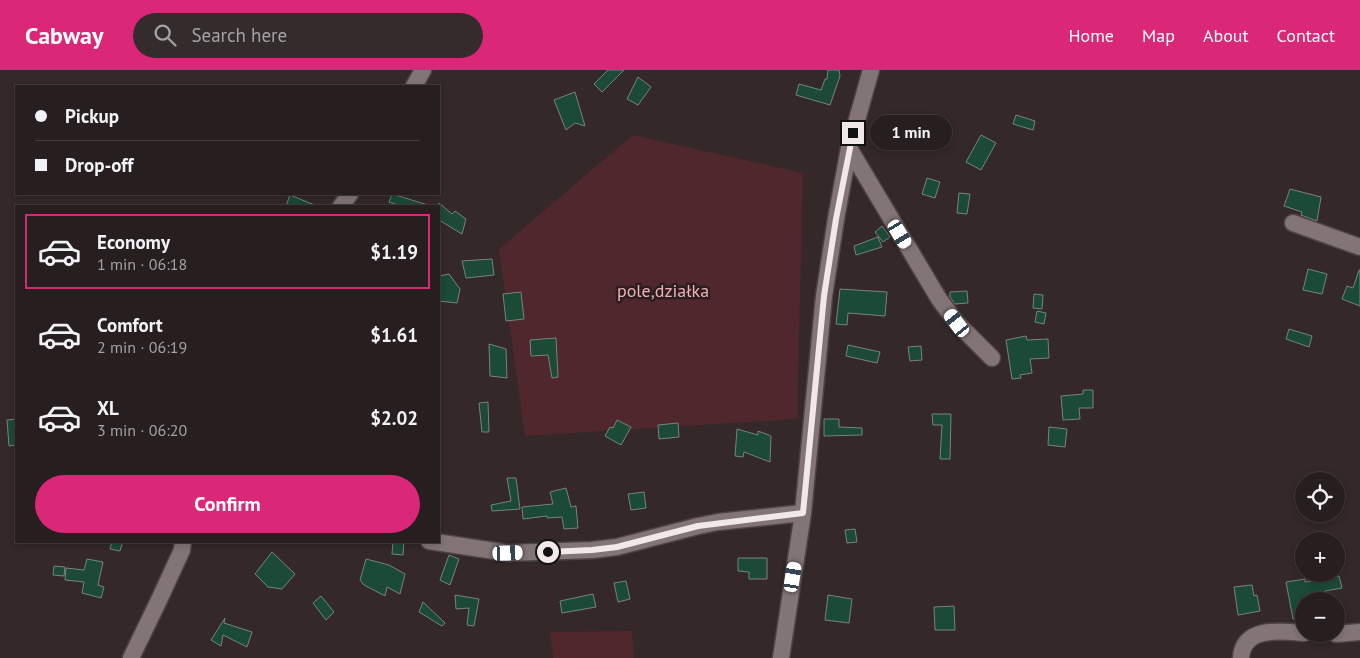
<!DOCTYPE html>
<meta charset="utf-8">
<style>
:root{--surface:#271e1f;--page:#332b2c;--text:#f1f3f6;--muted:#a4a2a4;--line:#433c3d;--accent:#db2777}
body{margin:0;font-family:"PT Sans",sans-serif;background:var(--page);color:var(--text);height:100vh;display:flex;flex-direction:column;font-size:19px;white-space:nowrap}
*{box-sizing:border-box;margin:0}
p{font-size:16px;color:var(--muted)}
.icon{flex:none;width:28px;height:28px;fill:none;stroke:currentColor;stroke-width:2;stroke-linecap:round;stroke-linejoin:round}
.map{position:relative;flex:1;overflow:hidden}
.side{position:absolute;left:15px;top:135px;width:425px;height:338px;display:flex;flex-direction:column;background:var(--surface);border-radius:0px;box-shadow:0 2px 8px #0003,0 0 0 1px var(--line)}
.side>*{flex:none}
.hud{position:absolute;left:15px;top:15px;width:425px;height:110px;border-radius:0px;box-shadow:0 2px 8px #0003,0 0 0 1px var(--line);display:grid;align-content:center;height:110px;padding:0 20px;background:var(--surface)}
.buttons{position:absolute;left:1295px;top:402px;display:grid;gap:10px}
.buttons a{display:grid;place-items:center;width:50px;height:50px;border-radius:50%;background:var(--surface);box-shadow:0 2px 8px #0003,0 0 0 1px var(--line);font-size:25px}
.end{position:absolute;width:22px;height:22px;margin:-11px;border:6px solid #f1e8e9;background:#111;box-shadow:0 0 0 2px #111}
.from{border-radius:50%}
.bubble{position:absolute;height:35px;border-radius:18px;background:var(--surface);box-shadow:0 2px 8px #0003,0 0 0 1px var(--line);font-size:16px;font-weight:600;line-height:35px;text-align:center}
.car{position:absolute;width:15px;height:30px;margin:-15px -8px;border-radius:6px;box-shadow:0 0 4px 1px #0007;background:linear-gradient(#fff 24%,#345 0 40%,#fff 0 76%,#345 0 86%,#fff 0)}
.hud b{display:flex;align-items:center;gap:18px;height:48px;font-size:19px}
.hud b+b{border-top:1px solid var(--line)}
.hud i{width:12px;height:12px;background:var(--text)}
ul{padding:9px 0 0;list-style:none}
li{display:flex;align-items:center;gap:15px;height:75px;margin:0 10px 8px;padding:0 10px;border:2px solid transparent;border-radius:0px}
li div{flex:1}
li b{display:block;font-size:19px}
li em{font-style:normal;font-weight:600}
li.active{border-color:var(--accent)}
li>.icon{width:45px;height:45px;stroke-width:1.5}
.button{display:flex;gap:10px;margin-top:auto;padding:10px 20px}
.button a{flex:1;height:58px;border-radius:30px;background:var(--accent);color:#fff;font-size:20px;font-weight:600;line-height:58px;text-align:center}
header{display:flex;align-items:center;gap:30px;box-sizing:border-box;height:70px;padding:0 25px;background:var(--accent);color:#fff}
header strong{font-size:24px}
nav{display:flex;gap:28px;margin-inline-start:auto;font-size:18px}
.search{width:350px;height:45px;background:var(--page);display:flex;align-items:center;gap:12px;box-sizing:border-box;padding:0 18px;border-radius:28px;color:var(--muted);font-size:19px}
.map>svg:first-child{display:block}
</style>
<header>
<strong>Cabway</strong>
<div class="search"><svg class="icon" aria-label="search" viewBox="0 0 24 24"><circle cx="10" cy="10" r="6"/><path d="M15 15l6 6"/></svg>Search here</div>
<nav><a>Home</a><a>Map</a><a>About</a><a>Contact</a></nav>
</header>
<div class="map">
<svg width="1360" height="588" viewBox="0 0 1360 588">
<rect width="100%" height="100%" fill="#342829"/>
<path fill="#51272e" d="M633,65L803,103L797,349L525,366L499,179Z
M632,561L634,588H553L550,562Z"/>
<path fill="#1b4a36" stroke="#77847d" d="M608,0H624L602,22L594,14Z
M828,0H839L840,6L830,35L796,25L799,14L821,20L825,9H827Z
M638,7L651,17L638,35L627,29Z
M575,22L585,56L575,53L566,60L554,30Z
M1016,45L1035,51L1033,60L1013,54Z
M981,65L996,73L981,100L966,92Z
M927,108L940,112L935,128L922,124Z
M1290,119L1321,127L1317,151L1301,145L1302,142L1284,136Z
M959,123L970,124L967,144L957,143Z
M392,124L428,135V136H401L389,132Z
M290,125L317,136H286Z
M439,133L452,144L455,141L466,149L462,164L439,150Z
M882,156L890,167L883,172L875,162Z
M878,167L882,177L856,185L854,176Z
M492,189L494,205L466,208L462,191Z
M1308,199L1327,204L1322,224L1303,220Z
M1359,200H1360V236L1342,229L1347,216L1353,218Z
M449,204L460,219L457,233L439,231V206Z
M840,219L887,222L885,246L848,243L847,255L836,254Z
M967,221L968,233L955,234L950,227V222Z
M521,222L524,249L506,251L503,224Z
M1034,224L1043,225L1042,239L1033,238Z
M1037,241L1046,243L1044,254L1035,252Z
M1289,259L1312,266L1309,277L1286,269Z
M1026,266L1027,270L1048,269L1049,288L1030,289L1032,303L1020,305L1021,308L1012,309L1006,270Z
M556,268L558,307L552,308L548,285L531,286L530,270Z
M489,274L506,279L507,308L490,306Z
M848,275L880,282L877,293L846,286Z
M921,276L922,290L910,291L908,277Z
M1083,320H1093V338H1079L1080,349L1063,350L1061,326L1083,324Z
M488,332L489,362H482L479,333Z
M932,344H951L950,389H940L942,355H933Z
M16,349V375L9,376L7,350Z
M824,349H839V357L862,358V365L824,366Z
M617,350L631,357L621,375L605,366L610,357L613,358Z
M678,353L679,367L659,369L658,355Z
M1049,357L1067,359L1065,377L1048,375Z
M737,359L758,365V361L771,366L770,392L744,382L743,387L735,386Z
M507,408H516L520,439L492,441L491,435L511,431Z
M566,418L571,437L576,436L578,458L564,459L562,447L547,448V446L523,449L522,437L553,434L550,422Z
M644,422L646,438L631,440L628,424Z
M855,459L857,472L847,473L845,460Z
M112,471H123L120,481L110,479Z
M393,471H404L403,485L392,484Z
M272,482L295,504L282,519L268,517L255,504Z
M449,485L459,489L450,515L440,510Z
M738,488H767V509H749V502L738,501Z
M87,489L103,492L98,515L104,517L101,528L82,523L84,512L65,510L66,498L84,500Z
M366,489L389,495L405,504L400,524L387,517L385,526L364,515L360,510Z
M54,496L65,497L64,506L53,505Z
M1339,506L1342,518L1325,521L1327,530L1304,531V547L1293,549L1286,512L1305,509V512Z
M626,511L630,529L618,532L614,513Z
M1252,515L1254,526L1257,525L1260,541L1238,545L1234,517Z
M593,524L596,537L562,543L560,531Z
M455,525L479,529L474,556L467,555L469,538L456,539Z
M828,525L852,529L849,553L825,550Z
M321,526L334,542L326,550L313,533Z
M423,532L445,553L442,556L419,542Z
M954,536L955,560H935L934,537Z
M225,548L224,553L252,562L247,577L223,565L221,576L211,570Z"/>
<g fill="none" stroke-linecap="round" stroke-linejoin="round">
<defs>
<path id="minor" d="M414,16L423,0
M849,78L939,229L957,253L992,288
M341,136L350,124
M1293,153L1360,177
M429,471L508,483L592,480L617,477L698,456L718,452L803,443
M1336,564L1360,562
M131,588L159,530L182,480L183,471
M781,588L803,443L824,226L836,149L849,78L871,0
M1241,588C1243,556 1281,561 1304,563"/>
</defs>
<use href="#minor" stroke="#4e4446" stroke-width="19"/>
<use href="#minor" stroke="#837576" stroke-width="16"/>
</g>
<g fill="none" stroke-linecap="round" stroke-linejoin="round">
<path stroke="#f1e8e9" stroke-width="6" d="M548,482L592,480L617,477L698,456L803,443L824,226L836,149L853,63"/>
</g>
<g text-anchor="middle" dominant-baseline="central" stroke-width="5" stroke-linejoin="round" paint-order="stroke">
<g font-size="18" fill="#f3afb7" stroke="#2a1e1f">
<text x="663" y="220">pole,działka</text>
</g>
</g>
</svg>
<div class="buttons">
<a><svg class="icon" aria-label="locate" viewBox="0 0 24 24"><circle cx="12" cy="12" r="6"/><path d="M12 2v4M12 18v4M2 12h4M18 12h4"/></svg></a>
<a>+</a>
<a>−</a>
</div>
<i class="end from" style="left:548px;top:482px"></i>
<i class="end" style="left:853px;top:63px"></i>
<div class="bubble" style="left:870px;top:45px;width:82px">1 min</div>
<i class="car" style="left:900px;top:164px;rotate:149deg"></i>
<i class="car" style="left:957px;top:253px;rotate:323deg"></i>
<i class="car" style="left:508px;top:483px;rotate:88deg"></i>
<i class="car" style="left:793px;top:507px;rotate:9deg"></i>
<div class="hud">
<b><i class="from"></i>Pickup</b>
<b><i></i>Drop-off</b>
</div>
<section class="side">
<ul>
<li class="active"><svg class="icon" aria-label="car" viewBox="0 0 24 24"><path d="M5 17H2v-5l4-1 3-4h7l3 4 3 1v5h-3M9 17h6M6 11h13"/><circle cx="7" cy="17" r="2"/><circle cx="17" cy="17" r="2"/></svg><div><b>Economy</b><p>1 min · 06:18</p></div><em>$1.19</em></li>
<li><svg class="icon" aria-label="car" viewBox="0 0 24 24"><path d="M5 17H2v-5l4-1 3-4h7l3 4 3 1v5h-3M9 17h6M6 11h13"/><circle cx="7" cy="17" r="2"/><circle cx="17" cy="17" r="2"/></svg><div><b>Comfort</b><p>2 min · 06:19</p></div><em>$1.61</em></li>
<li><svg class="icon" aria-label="car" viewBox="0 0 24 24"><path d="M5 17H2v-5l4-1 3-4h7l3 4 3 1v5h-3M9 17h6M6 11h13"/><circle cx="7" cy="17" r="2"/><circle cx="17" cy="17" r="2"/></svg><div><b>XL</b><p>3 min · 06:20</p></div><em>$2.02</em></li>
</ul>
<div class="button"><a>Confirm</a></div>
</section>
</div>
